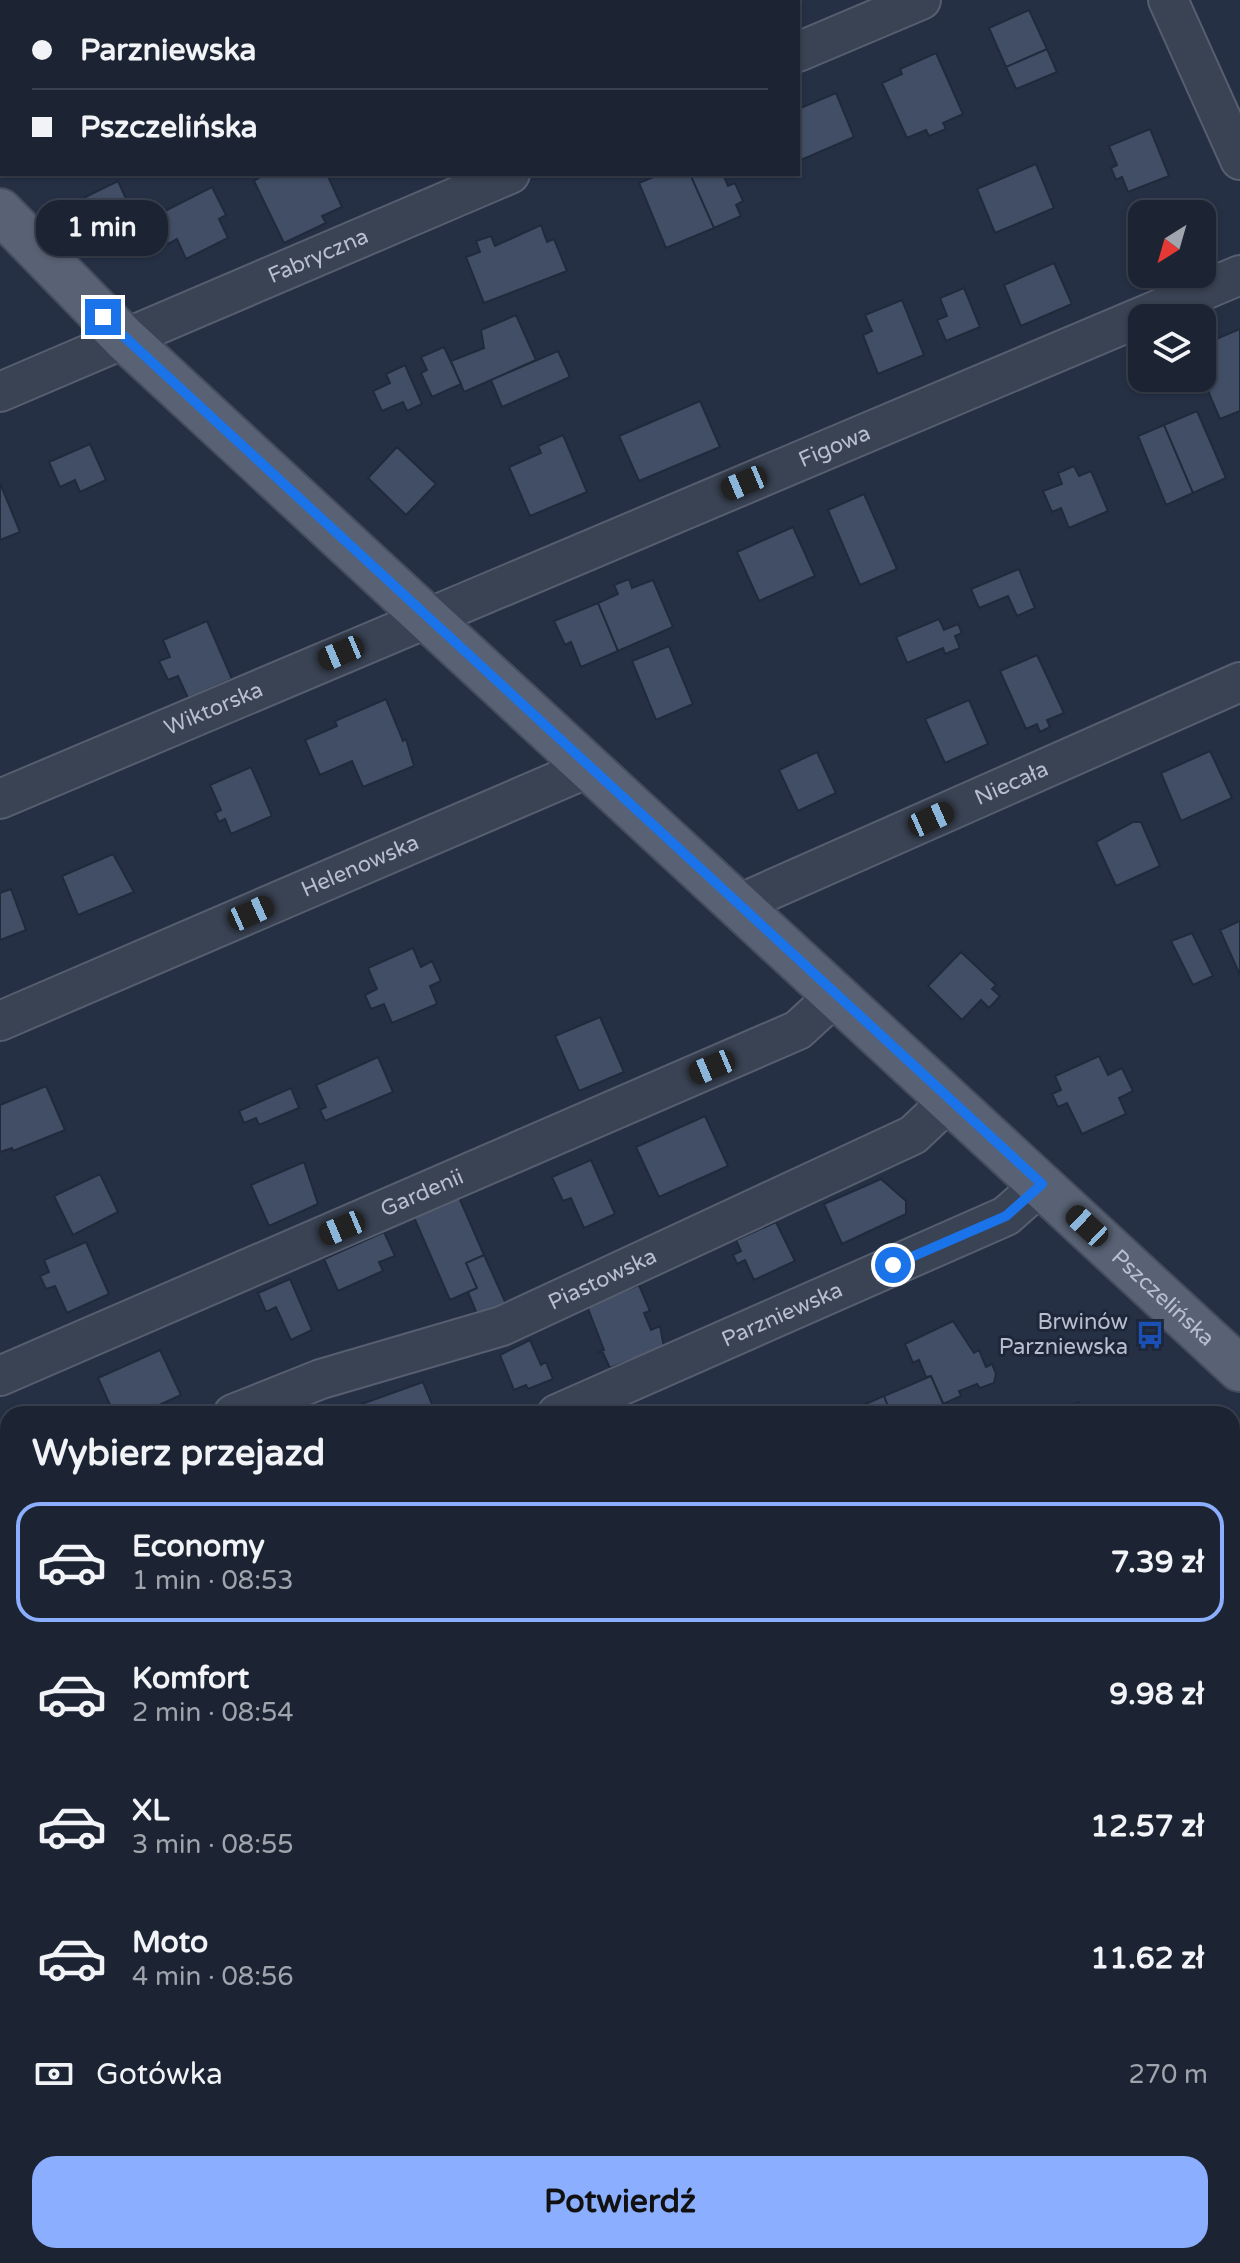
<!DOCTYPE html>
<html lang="pl">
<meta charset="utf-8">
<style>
:root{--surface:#1c2434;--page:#252c3c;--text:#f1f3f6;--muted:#a0a4ac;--line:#3a414f;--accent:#8baeff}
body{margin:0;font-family:"Varela Round",sans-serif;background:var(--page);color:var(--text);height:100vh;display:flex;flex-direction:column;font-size:30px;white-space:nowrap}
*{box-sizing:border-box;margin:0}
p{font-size:26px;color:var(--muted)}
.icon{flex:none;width:44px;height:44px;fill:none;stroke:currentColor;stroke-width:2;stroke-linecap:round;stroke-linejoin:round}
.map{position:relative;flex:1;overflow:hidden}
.side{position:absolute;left:0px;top:1406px;width:1240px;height:858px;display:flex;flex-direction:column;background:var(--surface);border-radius:24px 24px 0 0;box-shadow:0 2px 6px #0004,0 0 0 2px var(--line)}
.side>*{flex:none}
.banner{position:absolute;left:0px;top:0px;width:800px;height:176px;box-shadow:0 2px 6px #0004,0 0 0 2px var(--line);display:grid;align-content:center;height:176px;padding:0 32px;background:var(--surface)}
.needle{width:52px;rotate:217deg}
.fabs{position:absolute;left:1128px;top:200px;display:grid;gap:16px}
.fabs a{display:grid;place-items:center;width:88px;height:88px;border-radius:16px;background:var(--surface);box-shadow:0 2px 6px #0004,0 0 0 2px var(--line);font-size:40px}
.end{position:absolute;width:36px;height:36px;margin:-18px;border:10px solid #1a73e8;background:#fff;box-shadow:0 0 0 4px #fff}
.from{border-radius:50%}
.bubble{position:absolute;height:56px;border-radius:24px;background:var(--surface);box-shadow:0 2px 6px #0004,0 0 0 2px var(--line);font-size:26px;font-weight:800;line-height:56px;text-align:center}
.car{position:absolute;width:24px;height:48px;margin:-24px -12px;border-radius:10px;box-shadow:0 0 6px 2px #0007;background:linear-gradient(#222 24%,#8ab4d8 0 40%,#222 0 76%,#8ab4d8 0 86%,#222 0)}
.banner b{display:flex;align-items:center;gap:28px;height:76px;font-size:30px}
.banner b+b{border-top:2px solid var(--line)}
.banner i{width:20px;height:20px;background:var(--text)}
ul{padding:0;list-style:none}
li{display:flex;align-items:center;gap:24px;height:120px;margin:0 16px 12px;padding:0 16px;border:4px solid transparent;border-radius:24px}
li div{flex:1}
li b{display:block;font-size:30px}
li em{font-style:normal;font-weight:800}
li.on{border-color:var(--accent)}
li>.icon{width:72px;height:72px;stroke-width:1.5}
h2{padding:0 32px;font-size:36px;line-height:96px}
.pay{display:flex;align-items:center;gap:20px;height:88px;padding:0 32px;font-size:30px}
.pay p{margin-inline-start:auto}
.button{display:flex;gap:16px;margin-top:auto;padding:16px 32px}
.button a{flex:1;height:92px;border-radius:24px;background:var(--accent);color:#111;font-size:32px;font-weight:800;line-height:92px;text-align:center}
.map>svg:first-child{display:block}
</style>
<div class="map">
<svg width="1240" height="2263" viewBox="0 0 1240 2263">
<rect width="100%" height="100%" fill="#253045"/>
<path fill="#414e65" stroke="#202a3c" stroke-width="2" d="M1029,10L1047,49L1006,67L989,28Z
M1047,49L1057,72L1016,89L1006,67Z
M936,53L963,114L943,123L946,129L929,136L926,130L907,138L882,83L902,74L900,69Z
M836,93L854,137L801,160L798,109Z
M1150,129L1169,176L1128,192L1122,177L1116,180L1111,168L1117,165L1109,146Z
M1036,164L1054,208L995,233L977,189Z
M265,174H327L342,207L322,216L326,223L284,243L254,181Z
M660,174H690L714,228L666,248L639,183Z
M690,174H723L728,186L735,183L743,201L736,205L741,216L714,228Z
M118,181L127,201L116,207L132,239L103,253L77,201Z
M212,187L226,215L219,219L228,238L186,259L177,239L168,244L155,216Z
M541,225L547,242L554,239L567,271L484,303L466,257L480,252L476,241L491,236L495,246Z
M1054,263L1072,304L1021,326L1004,285Z
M964,288L980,327L946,341L937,320L947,316L940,298Z
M902,300L924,355L878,374L863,335L872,331L865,315Z
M516,315L536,360L464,392L451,361L484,348L481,330Z
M1240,329V411L1220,419L1202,377V345Z
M444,347L461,384L432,397L421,373L427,370L421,357Z
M558,351L570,377L502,407L491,380Z
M405,365L422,404L407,411L403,402L382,411L373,391L390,383L386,374Z
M700,401L720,447L639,481L619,436Z
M1197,411L1226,478L1193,493L1164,425Z
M1164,425L1193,493L1166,505L1138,436Z
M563,435L587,492L530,516L509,467L541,453L538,446Z
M90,444L106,480L80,492L75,480L60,487L49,462Z
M397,447L436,484L406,515L368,478Z
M1074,466L1079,476L1091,471L1108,511L1069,528L1061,508L1052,512L1043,491L1062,484L1058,473Z
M0,483L20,532L0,540Z
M864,494L897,569L860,585L828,510Z
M793,527L815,576L759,601L737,552Z
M1019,569L1035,608L1017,616L1008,596L979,608L971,589Z
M629,579L632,588L653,580L673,627L618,651L598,603L618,594L614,585Z
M598,603L618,651L581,667L571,642L565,645L554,621Z
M939,619L944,630L958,624L962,633L955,636L960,648L945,654L943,648L907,663L896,637Z
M207,621L232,679L188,698L178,676L168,680L159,661L170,657L163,640Z
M669,646L693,704L656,720L632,661Z
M1037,655L1064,713L1047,720L1050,727L1040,732L1037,724L1026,729L1000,671Z
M386,699L403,741L406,739L414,766L363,787L352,761L320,775L305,740L337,726L335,721Z
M969,700L988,744L945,763L925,719Z
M1210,751L1232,798L1181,821L1161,773Z
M817,752L836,793L798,811L779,770Z
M251,767L272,816L231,834L225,819L219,822L215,813L221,810L210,785Z
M1133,822H1141L1160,866L1116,886L1096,842Z
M113,854L134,892L78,915L62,876Z
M11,889L26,930L0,940V893Z
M1240,921V975L1220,930Z
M1192,933L1213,976L1193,985L1171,941Z
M413,948L421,967L432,961L441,981L430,986L437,1004L392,1023L384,1004L371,1009L365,995L377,989L368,968Z
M961,952L996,985L992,989L1000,996L989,1008L981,1000L962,1020L928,986Z
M600,1017L624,1072L579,1091L555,1036Z
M1099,1056L1108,1075L1122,1068L1133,1091L1119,1098L1126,1114L1082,1134L1067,1103L1058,1107L1052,1094L1061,1090L1055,1076Z
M378,1057L393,1092L325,1121L320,1110L326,1107L316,1085Z
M46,1086L65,1130L13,1151L12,1148L0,1152V1105Z
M291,1088L299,1108L259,1125L256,1118L244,1123L239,1111Z
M705,1116L728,1166L659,1197L636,1147Z
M591,1160L615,1214L584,1228L571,1198L563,1201L552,1177Z
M304,1162L318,1204L269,1226L251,1185Z
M100,1174L118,1212L73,1235L54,1196Z
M881,1179L906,1201V1214L842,1244L824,1204Z
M458,1195L484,1255L466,1263L477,1288L450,1300L413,1215Z
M776,1222L795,1261L754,1280L745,1260L737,1264L733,1255L741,1251L736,1240Z
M384,1232L395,1256L379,1262L383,1271L338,1291L324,1259Z
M86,1242L109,1294L67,1313L55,1286L46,1289L40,1276L49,1272L44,1260Z
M484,1255L507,1306L479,1319L468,1292L477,1288L466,1263Z
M290,1279L312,1330L291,1340L276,1307L266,1312L258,1293Z
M639,1285L650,1311L644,1313L651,1330L660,1326L664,1347L610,1368L603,1353H597L604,1350L587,1306Z
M953,1321L974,1353L979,1350L986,1367L992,1364L996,1374L994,1383L980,1388L977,1384L959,1391L961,1396L943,1404L931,1376L926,1377L919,1360L913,1363L905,1344Z
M530,1340L541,1365L546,1362L553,1379L528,1389L526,1385L514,1390L500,1355Z
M160,1350L181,1395L140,1414H114L98,1378Z
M931,1376L948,1414H891L884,1396Z
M423,1382L436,1414H360L356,1406Z
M884,1396L891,1414H842Z
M1079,1402L1084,1414H1051Z
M1232,1492L1240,1510V1526L1232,1530Z
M8,1525V1558L0,1542V1529Z
M1240,1581V1646L1237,1648L1232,1636V1585Z
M8,1792V1858H4L0,1847V1796Z
M1232,1884L1240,1885L1233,1946H1232Z
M761,2256L760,2263H692V2258L681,2257Z
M807,2256H851L850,2263H806Z"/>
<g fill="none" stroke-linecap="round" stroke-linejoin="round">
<defs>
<g id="minor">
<path d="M1168,0L1240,160"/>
<path d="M798,52L921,0"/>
<path id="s1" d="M0,392L510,174"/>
<path id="s2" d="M0,799L1240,275"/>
<path id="s3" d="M739,904L1240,682"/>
<path id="s4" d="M0,1021L588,768"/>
<path id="s5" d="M0,1376L798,1030L836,995"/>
<path id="s6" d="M233,1414L321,1379L502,1326L913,1135L950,1100"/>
<path id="s7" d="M557,1414L1006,1216L1042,1184"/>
<path d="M0,1509L8,1505"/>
<path d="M0,1661L8,1657"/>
<path d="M1232,1775L1240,1772"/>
<path d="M183,2256L185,2263"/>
<path d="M83,2263L99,2256"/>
<path d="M617,2263L618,2256"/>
<path d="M874,2263L875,2256"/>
</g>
<g id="major">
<path id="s8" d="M0,211L124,338L1240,1369"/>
</g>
</defs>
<use href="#minor" stroke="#565e6f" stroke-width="42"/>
<use href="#major" stroke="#444c5e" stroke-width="48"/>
<path stroke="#465d62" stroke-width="5" stroke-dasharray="6 6" stroke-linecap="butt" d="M29,2263L45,2256"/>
<use href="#minor" stroke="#3a4354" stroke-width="38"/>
<use href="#major" stroke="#586274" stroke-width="44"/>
</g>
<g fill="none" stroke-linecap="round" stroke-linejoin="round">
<path stroke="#1a73e8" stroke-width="10" d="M103,317L1042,1184L1006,1216L893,1265"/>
</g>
<defs>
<symbol id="bus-bare" viewBox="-9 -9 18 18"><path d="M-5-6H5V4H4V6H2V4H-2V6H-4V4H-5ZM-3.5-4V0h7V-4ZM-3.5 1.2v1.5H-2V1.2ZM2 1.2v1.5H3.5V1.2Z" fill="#1a4fb4" stroke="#1e273a" stroke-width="2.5" paint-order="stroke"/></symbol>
</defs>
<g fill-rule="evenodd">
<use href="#bus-bare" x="1130" y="1315" width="40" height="40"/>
</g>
<g text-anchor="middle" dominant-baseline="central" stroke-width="6" stroke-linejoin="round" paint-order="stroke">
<g font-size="22" fill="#b8bece" stroke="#1e273a">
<text stroke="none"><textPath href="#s1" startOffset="346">Fabryczna</textPath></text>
<text stroke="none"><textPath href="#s2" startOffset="906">Figowa</textPath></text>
<text stroke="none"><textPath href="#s2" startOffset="232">Wiktorska</textPath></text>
<text stroke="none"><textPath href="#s3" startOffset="298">Niecała</textPath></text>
<text stroke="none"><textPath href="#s4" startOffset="392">Helenowska</textPath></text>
<text stroke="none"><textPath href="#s5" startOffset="460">Gardenii</textPath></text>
<text stroke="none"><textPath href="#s6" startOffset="394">Piastowska</textPath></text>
<text stroke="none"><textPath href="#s8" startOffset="1592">Pszczelińska</textPath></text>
<text stroke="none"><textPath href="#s7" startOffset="246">Parzniewska</textPath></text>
</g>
<g font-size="22" fill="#b8bece" stroke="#1e273a" text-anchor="end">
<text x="1128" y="1322">Brwinów<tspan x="1128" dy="25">Parzniewska</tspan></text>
</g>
</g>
</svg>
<div class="fabs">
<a><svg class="needle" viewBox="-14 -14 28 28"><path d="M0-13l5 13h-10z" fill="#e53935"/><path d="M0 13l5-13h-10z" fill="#a0a4ac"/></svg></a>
<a><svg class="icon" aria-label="layers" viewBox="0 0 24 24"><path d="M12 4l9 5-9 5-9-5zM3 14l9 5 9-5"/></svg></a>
</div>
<i class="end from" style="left:893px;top:1265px"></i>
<i class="end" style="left:103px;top:317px"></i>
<div class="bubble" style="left:36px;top:200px;width:132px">1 min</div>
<i class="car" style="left:744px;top:483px;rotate:247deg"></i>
<i class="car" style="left:341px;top:653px;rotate:247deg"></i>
<i class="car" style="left:931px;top:819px;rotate:66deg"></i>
<i class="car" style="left:251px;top:913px;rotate:66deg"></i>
<i class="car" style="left:712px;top:1067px;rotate:247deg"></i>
<i class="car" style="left:1087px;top:1226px;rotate:313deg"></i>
<i class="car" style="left:342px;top:1228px;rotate:247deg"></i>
<div class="banner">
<b><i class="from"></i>Parzniewska</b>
<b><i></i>Pszczelińska</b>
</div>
<section class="side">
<h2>Wybierz przejazd</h2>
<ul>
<li class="on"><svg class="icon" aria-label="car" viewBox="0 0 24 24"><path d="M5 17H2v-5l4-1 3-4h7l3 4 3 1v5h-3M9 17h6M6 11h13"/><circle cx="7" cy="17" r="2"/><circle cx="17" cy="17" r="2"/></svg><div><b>Economy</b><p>1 min · 08:53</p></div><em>7.39 zł</em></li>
<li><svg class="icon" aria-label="car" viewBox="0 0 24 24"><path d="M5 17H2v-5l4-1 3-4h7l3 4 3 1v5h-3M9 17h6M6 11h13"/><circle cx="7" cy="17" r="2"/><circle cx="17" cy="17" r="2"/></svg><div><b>Komfort</b><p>2 min · 08:54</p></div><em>9.98 zł</em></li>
<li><svg class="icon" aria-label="car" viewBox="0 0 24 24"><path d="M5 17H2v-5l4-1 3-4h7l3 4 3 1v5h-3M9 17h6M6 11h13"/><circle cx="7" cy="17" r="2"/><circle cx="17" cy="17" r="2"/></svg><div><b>XL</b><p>3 min · 08:55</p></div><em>12.57 zł</em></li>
<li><svg class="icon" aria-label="car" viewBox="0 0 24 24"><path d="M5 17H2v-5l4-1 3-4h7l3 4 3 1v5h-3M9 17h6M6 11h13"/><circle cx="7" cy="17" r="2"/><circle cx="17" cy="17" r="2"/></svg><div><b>Moto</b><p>4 min · 08:56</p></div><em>11.62 zł</em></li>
</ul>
<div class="pay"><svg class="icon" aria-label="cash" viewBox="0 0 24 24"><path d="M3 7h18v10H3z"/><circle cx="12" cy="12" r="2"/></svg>Gotówka<p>270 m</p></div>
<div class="button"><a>Potwierdź</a></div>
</section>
</div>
